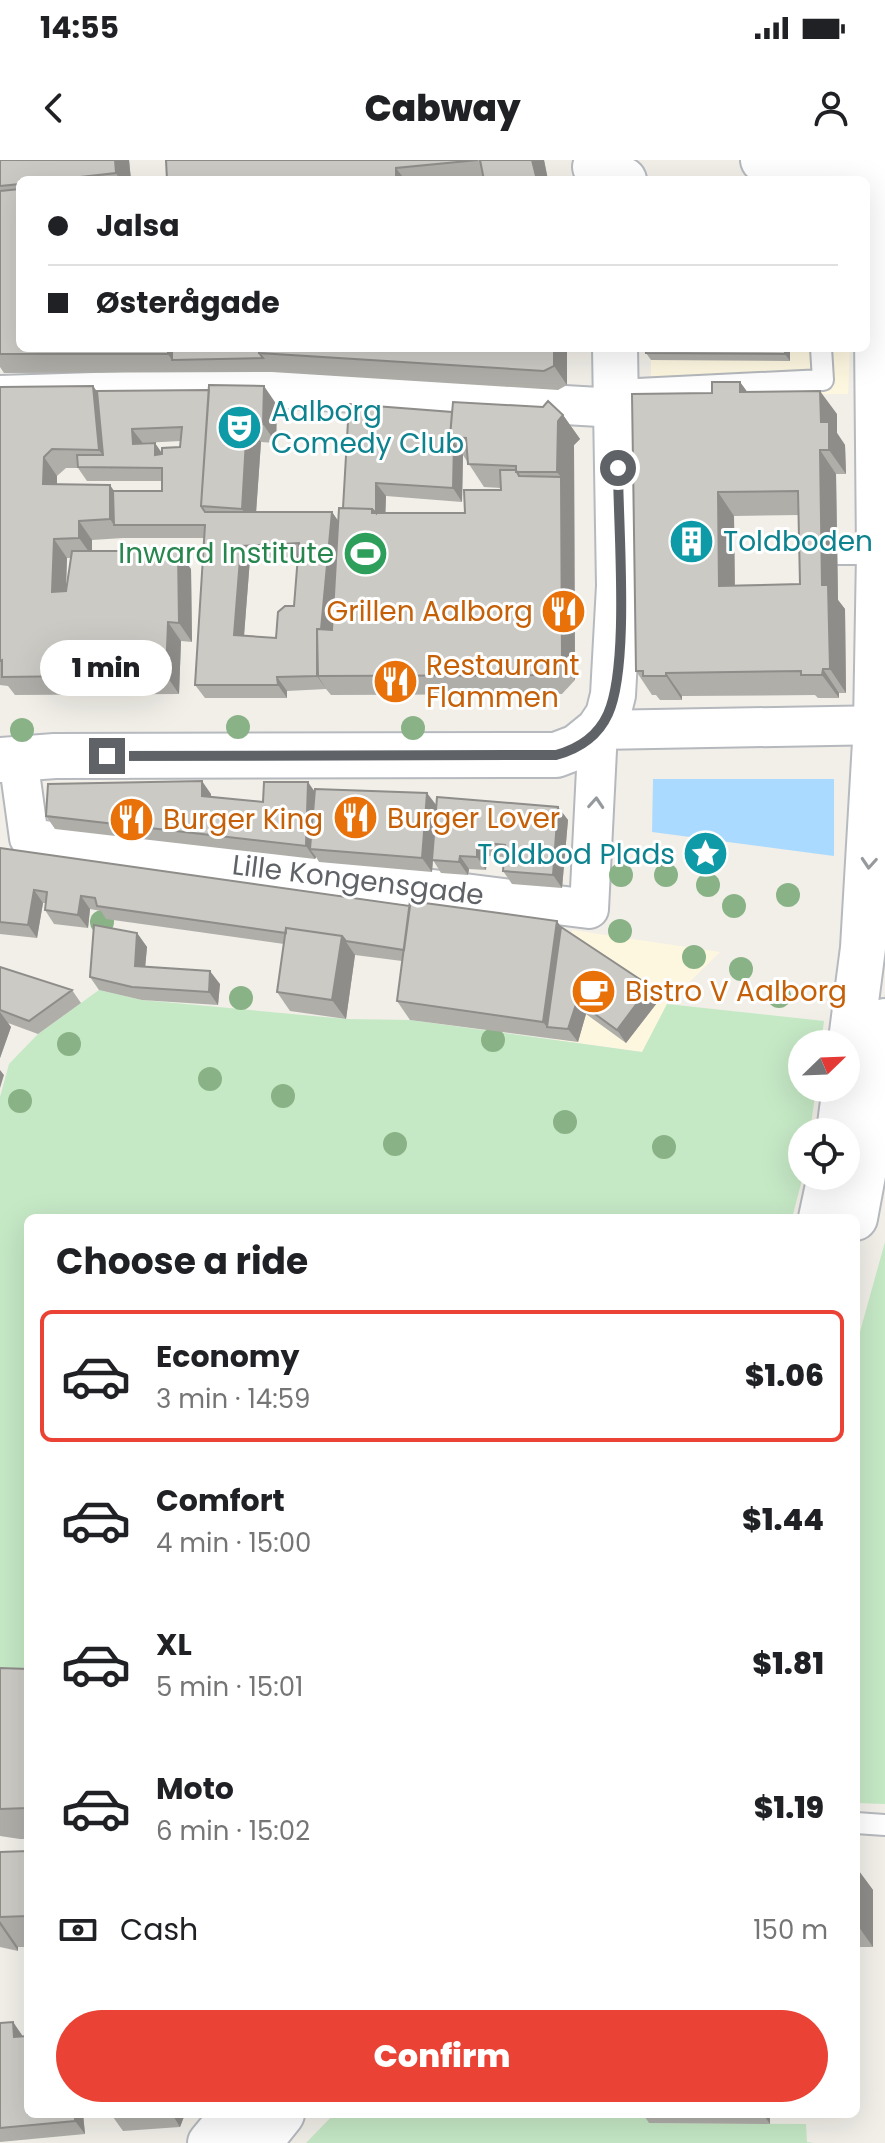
<!DOCTYPE html>
<meta charset="utf-8">
<style>
:root{--surface:#fff;--page:#f2f2f2;--text:#202124;--muted:#757577;--line:#e0e0e0;--accent:#ea4335}
body{margin:0;font-family:Poppins,sans-serif;background:var(--page);color:var(--text);height:100vh;display:flex;flex-direction:column;font-size:30px;white-space:nowrap}
*{box-sizing:border-box;margin:0}
p{font-size:26px;color:var(--muted)}
.icon{flex:none;width:44px;height:44px;fill:none;stroke:currentColor;stroke-width:2;stroke-linecap:round;stroke-linejoin:round}
.map{position:relative;flex:1;overflow:hidden}
.side{position:absolute;left:24px;top:1054px;width:836px;height:904px;display:flex;flex-direction:column;background:var(--surface);border-radius:12px;box-shadow:0 8px 32px #0002}
.side>*{flex:none}
.guide{position:absolute;left:16px;top:16px;width:854px;height:176px;border-radius:12px;box-shadow:0 8px 32px #0002;display:grid;align-content:center;height:176px;padding:0 32px;background:var(--surface)}
.needle{width:52px;rotate:67deg}
.tools{position:absolute;left:788px;top:870px;display:grid;gap:16px}
.tools a{display:grid;place-items:center;width:72px;height:72px;border-radius:50%;background:var(--surface);box-shadow:0 8px 32px #0002;font-size:40px}
.end{position:absolute;width:36px;height:36px;margin:-18px;border:10px solid #5f6368;background:#fff;box-shadow:0 0 0 4px #fff}
.from{border-radius:50%}
.bubble{position:absolute;height:56px;border-radius:28px;background:var(--surface);box-shadow:0 8px 32px #0002;font-size:26px;font-weight:800;line-height:56px;text-align:center}
.guide b{display:flex;align-items:center;gap:28px;height:76px;font-size:30px}
.guide b+b{border-top:2px solid var(--line)}
.guide i{width:20px;height:20px;background:var(--text)}
ul{padding:0;list-style:none}
li{display:flex;align-items:center;gap:24px;height:132px;margin:0 16px 12px;padding:0 16px;border:4px solid transparent;border-radius:12px}
li div{flex:1}
li b{display:block;font-size:30px}
li em{font-style:normal;font-weight:800}
li.active{border-color:var(--accent)}
li>.icon{width:72px;height:72px;stroke-width:1.5}
h2{padding:0 32px;font-size:36px;line-height:96px}
.pay{display:flex;align-items:center;gap:20px;height:88px;padding:0 32px;font-size:30px}
.pay p{margin-inline-start:auto}
.primary-button{display:flex;gap:16px;margin-top:auto;padding:16px 32px}
.primary-button a{flex:1;height:92px;border-radius:48px;background:var(--accent);color:#fff;font-size:32px;font-weight:800;line-height:92px;text-align:center}
.status{display:flex;justify-content:space-between;align-items:center;height:56px;padding:0 40px;background:var(--surface);direction:ltr}
.status svg{height:22px;fill:currentColor}
header{display:flex;justify-content:space-between;align-items:center;height:104px;padding:0 32px;background:var(--surface);font-size:36px;font-weight:800}
.map>svg:first-child{display:block}
</style>
<div class="status"><b>14:55</b><svg viewBox="0 0 49 12"><path d="M0 12V9h3v3zM5 12V6h3v6zM10 12V3h3v9zM15 12V0h3v12zM26 1h20v11H26zM47 4h2v5h-2z"/></svg></div>
<header><svg class="icon" aria-label="back" viewBox="0 0 24 24"><path d="M15 5l-7 7 7 7"/></svg>Cabway<svg class="icon" aria-label="person" viewBox="0 0 24 24"><circle cx="12" cy="8" r="4"/><path d="M4 21q1-7 8-7t8 7"/></svg></header>
<div class="map">
<svg width="885" height="1983" viewBox="0 0 885 1983">
<rect width="100%" height="100%" fill="#f1efe8"/>
<path fill="#fef7e0" d="M651,188H850L848,234L651,235Z
M572,770L720,792L667,844L643,892L557,880Z"/>
<path fill="#c5e8c5" d="M99,830L142,840L346,859L410,860L642,892L667,844L824,861L821,884H802V928H816L810,972H802L803,1016L792,1058H28V1536L0,1525V937L9,904L38,874Z
M885,1082V1644L856,1643V1186Z
M334,1954H649L650,1963L806,1964L807,1982L814,1983H306Z"/>
<path fill="#aadaff" d="M653,619H834V696L652,672Z"/>
<g fill="none" stroke-linecap="round" stroke-linejoin="round">
<defs>
<path id="lane" d="M617,230L823,220L821,188
M815,394H879
M856,1663L885,1665"/>
<path id="street" d="M0,235L250,227L617,248
M18,598L29,678L589,749L598,570L885,565"/>
<path id="secondary" d="M763,0L880,13
M595,7L624,20
M0,600L55,596L556,595L577,587L598,570L608,555L613,535L619,426L615,188
M839,972L863,788L876,565L879,394L876,65L880,0
M821,1058L830,1016
M855,1058L876,945L885,861
M210,1983L234,1954
M259,1983L282,1954"/>
</defs>
<use href="#lane" stroke="#b5b8bc" stroke-width="24"/>
<use href="#street" stroke="#b5b8bc" stroke-width="42"/>
<use href="#secondary" stroke="#b6babf" stroke-width="48"/>
<use href="#lane" stroke="#fff" stroke-width="20"/>
<use href="#street" stroke="#fff" stroke-width="38"/>
<use href="#secondary" stroke="#fff" stroke-width="44"/>
</g>
<g fill="#89b387">
<circle cx="238" cy="567" r="12"/>
<circle cx="413" cy="568" r="12"/>
<circle cx="22" cy="570" r="12"/>
<circle cx="621" cy="715" r="12"/>
<circle cx="666" cy="715" r="12"/>
<circle cx="708" cy="725" r="12"/>
<circle cx="788" cy="735" r="12"/>
<circle cx="734" cy="746" r="12"/>
<circle cx="102" cy="762" r="12"/>
<circle cx="620" cy="771" r="12"/>
<circle cx="694" cy="797" r="12"/>
<circle cx="741" cy="809" r="12"/>
<circle cx="779" cy="836" r="12"/>
<circle cx="241" cy="838" r="12"/>
<circle cx="493" cy="880" r="12"/>
<circle cx="69" cy="884" r="12"/>
<circle cx="210" cy="919" r="12"/>
<circle cx="283" cy="936" r="12"/>
<circle cx="20" cy="941" r="12"/>
<circle cx="565" cy="962" r="12"/>
<circle cx="395" cy="984" r="12"/>
<circle cx="664" cy="987" r="12"/>
</g>
<path fill="#afaea9" fill-rule="evenodd" d="M0,0H129L131,20H20V188H567V225L558,230L272,212L4,213L0,207Z
M166,0H544L548,20H167Z
M790,188V201L651,200L646,193Z
M740,222L747,232L837,254V273L845,285L846,314H836L838,440L845,449L846,533H839V538H818L815,535L682,536V540H660L656,535H652L636,511L712,233ZM799,355L800,424L735,425L734,356Z
M0,227L97,231L277,245L276,283L261,282L256,352H332L338,361L343,348L452,252L563,255L580,279L574,285L575,520L562,534L331,535L326,529L287,531V538H205L195,525L204,378H123L92,380V391L191,409L192,482L181,481L179,534L15,535L8,526L0,525ZM181,281L180,287L162,293L142,283ZM463,295L484,327L501,328V330L465,353H385L386,336L462,342ZM66,308H78L87,321H162V331H113L57,324V316ZM298,397L294,446L276,478L244,476L250,399ZM67,398H71L66,428Z
M315,632L436,646L558,647L568,660L562,728L512,724L503,711L504,697L487,696L486,710L469,709L468,715L441,713L433,700L432,712L319,702L316,697L315,699L55,669L46,656L211,634V637L263,642Z
M0,688L561,767L650,826L660,839L626,883L586,854L578,882L410,860L397,841L402,801L355,795L346,859L290,851L277,832L284,784L106,759L101,751L90,749L88,768L54,764L45,750L46,743H43L37,778L0,774Z
M137,773L147,787L145,807L220,824L218,845L142,840L99,830L90,817Z
M0,807L72,830L81,843L38,874L8,863L11,867L0,898Z
M0,1508L28,1509V1679H20L0,1676Z
M28,1691V1787H18V1791L0,1787V1692Z
M856,1707L873,1730V1787H856Z
M13,1862L22,1876L83,1954L85,1974L0,1982V1863Z
M115,1954H185L180,1967L123,1971L113,1957Z
M643,1954H770V1964L649,1963Z"/>
<path fill="#8f8d8a" d="M115,0H129L131,20H120L116,13Z
M532,0H544L548,20H537Z
M396,8L405,20H396Z
M168,188H181L172,200L168,194Z
M554,188H567V225L554,206Z
M785,188H790V201L785,194Z
M740,222L757,245L740,232Z
M93,226L107,245L112,309L99,290Z
M264,226L277,245L276,283L263,264Z
M820,231L837,254V273L845,285L846,314L829,290L821,262Z
M563,255L580,279L574,285L575,520L562,501L561,317L557,312L558,261Z
M247,263L261,282L255,368L242,349Z
M132,269L142,282V297L133,284Z
M454,282L463,295L462,342L453,328Z
M155,283L164,296L155,295Z
M820,290L836,314L838,440L845,449L846,533L830,509L822,425Z
M44,297L57,316V343L43,324Z
M376,323L386,336L385,368L376,355Z
M110,325L123,344L114,365L110,359Z
M718,332L734,356L735,449L719,426Z
M332,352L341,365L328,516H318L326,529L317,516Z
M79,361L92,380V396L79,378Z
M54,379L67,398L65,451L52,432Z
M241,386L250,399L243,488L234,475Z
M178,391L191,409L192,482L179,463Z
M168,462L181,481L179,534L166,515Z
M823,509L839,533V538L822,515Z
M666,513L682,536V540L666,516Z
M277,517L287,531V538L278,525Z
M202,621L211,634V649L202,636Z
M308,622L317,635L310,689L316,697L315,699L306,686Z
M427,633L437,646L432,712L422,698Z
M558,647L568,660L562,728L553,715Z
M477,682L487,696L486,710L477,697Z
M460,696L469,709L468,715L459,702Z
M34,730L43,743L37,778L28,765Z
M81,736L90,749L88,768L78,755Z
M557,761L570,780L547,867L543,862Z
M137,773L147,787L144,820L135,806Z
M342,776L355,795L346,859L332,840Z
M210,811L220,824L218,845L209,832Z
M650,826L660,839L626,883L617,870Z
M577,841L586,854L578,882L568,869Z
M0,852L11,867L0,898Z
M0,910L4,915L0,928Z
M856,1707L873,1730V1787L856,1763Z
M0,1761L18,1787V1791L0,1765Z
M856,1841L859,1845L858,1927L856,1924Z
M13,1862L22,1875L24,1890L14,1877Z
M75,1954H83L85,1974L75,1961Z
M172,1954H185L180,1967Z
M763,1954H770V1964Z"/>
<path fill="#cccac5" stroke="#8f8d8a" stroke-width="2" fill-rule="evenodd" d="M0,0H115L116,13L53,20H20V24L0,26Z
M166,0H478L396,8V20H167Z
M480,0H532L537,20H482H484Z
M120,18V20H100Z
M20,29V188H168V194H0V31Z
M172,188H259V193L263,198L172,200Z
M259,188H554V206L544,211L259,193Z
M646,188H785V194L646,193Z
M712,222H740V232L820,231L821,262H829V290H820L822,425H828L830,509H823L822,515H801V511L666,513V516H643V511H636L632,234L712,233ZM798,331L800,424L719,426L718,332Z
M209,225L264,226L263,264L247,263L242,349L201,346Z
M93,226L99,290L52,289L44,297L43,324L110,325V359L79,361V378L54,379L52,432L66,431L72,391H178L179,463L168,462L166,515L2,517V500L0,501V227Z
M209,230L201,346L205,352H332L321,469H317V516L277,517L278,525H195L205,365H114L113,331H162V308L78,307L77,295H103L97,231ZM182,267L180,287L162,288V294L155,295V283L133,284L132,269ZM299,383L294,446H285L278,452L276,478L234,475L241,386Z
M548,241L563,255L558,261L557,312H516V306L468,304L466,278L450,277L453,242L543,247Z
M349,244L452,252L450,277L454,282L453,328L376,323V353L372,349L343,348Z
M500,310H516L519,316L561,317L562,501L548,515L318,516L317,469L332,470L339,348L372,349V353H465L464,330H501Z
M202,621V636L263,642L264,622H308L306,686L46,656L48,624Z
M315,629L427,633L422,698L310,689Z
M437,637L558,647L553,715L503,711L505,685L477,682V697L460,696L459,702L432,700Z
M0,688L410,746L404,790L346,781L342,776L286,768V773L97,746L95,738L81,736L78,755L45,750L47,732L34,730L28,765L0,762Z
M410,741L557,761L543,862L397,841Z
M94,765L137,773L135,806L210,811L209,832L132,827L90,817Z
M561,767L650,826L617,870L577,841L568,869L547,867Z
M286,768L342,776L332,840L277,832Z
M0,807L72,830L29,861L0,850Z
M518,1055L564,1058H517Z
M0,1508L28,1509V1648L0,1649Z
M28,1691V1756L0,1757V1692Z
M13,1862L14,1877L28,1876V1954H75V1961L0,1968V1863Z
M115,1954H161L113,1957Z"/>
<defs><path id="oneway-chevron" d="M-2-3.5L2.5 0L-2 3.5" fill="none" stroke-width="1.6" stroke-linecap="round" stroke-linejoin="round" transform="scale(2)"/></defs>
<g stroke="#979a9d">
<use href="#oneway-chevron" transform="translate(596 643) rotate(-86)"/>
<use href="#oneway-chevron" transform="translate(869 703) rotate(94)"/>
</g>
<g fill="none" stroke-linecap="round" stroke-linejoin="round">
<path stroke="#5f6368" stroke-width="10" d="M107,596L556,595C578,589 598,576 608,554C630,505 618,367 618,308"/>
</g>
<defs>
<symbol id="theatre-disc" viewBox="-11 -11 22 22"><circle r="9.5" fill="#0f9aa8" stroke="#fff"/><path d="M-5-5.5Q0-4 5-5.5V0Q5 5 0 6Q-5 5-5 0ZM-3.3-2.5H-1v1.5H-3.3ZM1-2.5H3.3v1.5H1ZM-2.8 1Q0 5.5 2.8 1Z" fill="#fff"/></symbol>
<symbol id="building-disc" viewBox="-11 -11 22 22"><circle r="9.5" fill="#0f9aa8" stroke="#fff"/><path d="M-4-6H4V6H1V3H-1V6H-4ZM-2.5-4.3h1.7v1.8h-1.7ZM.8-4.3h1.7v1.8H.8ZM-2.5-1h1.7V.8h-1.7ZM.8-1h1.7V.8H.8Z" fill="#fff"/></symbol>
<symbol id="stadium-disc" viewBox="-11 -11 22 22"><circle r="9.5" fill="#2e9e5b" stroke="#fff"/><path d="M0-5a6.5 5 0 1 0 0 10a6.5 5 0 1 0 0-10ZM-3.5-1.8h7v3.6h-7Z" fill="#fff"/></symbol>
<symbol id="restaurant-disc" viewBox="-11 -11 22 22"><circle r="9.5" fill="#e8710a" stroke="#fff"/><path d="M-5-6h1v4h1v-4h1v4h1v-4h1v5L-1.5 .5V6h-2V.5L-5-1ZM5-6V6H3V1.5H1.5Q1.5-4 5-6Z" fill="#fff"/></symbol>
<symbol id="sight-disc" viewBox="-11 -11 22 22"><circle r="9.5" fill="#0f9aa8" stroke="#fff"/><path d="M0-6L1.8-2.2L6-1.7L2.9 1.2L3.7 5.4L0 3.3L-3.7 5.4L-2.9 1.2L-6-1.7L-1.8-2.2Z" fill="#fff"/></symbol>
<symbol id="cafe-disc" viewBox="-11 -11 22 22"><circle r="9.5" fill="#e8710a" stroke="#fff"/><path d="M-5.5-4.5H6V0H3Q3 3.5 0 3.5H-2.5Q-5.5 3.5-5.5 0ZM3-3.2v2h1.7v-2ZM-6 4.5H4V6H-6Z" fill="#fff"/></symbol>
</defs>
<g fill-rule="evenodd">
<use href="#theatre-disc" x="214" y="242" width="51" height="51"/>
<use href="#building-disc" x="666" y="356" width="51" height="51"/>
<use href="#stadium-disc" x="340" y="368" width="51" height="51"/>
<use href="#restaurant-disc" x="538" y="426" width="51" height="51"/>
<use href="#restaurant-disc" x="370" y="496" width="51" height="51"/>
<use href="#restaurant-disc" x="330" y="632" width="51" height="51"/>
<use href="#restaurant-disc" x="106" y="634" width="51" height="51"/>
<use href="#sight-disc" x="680" y="668" width="51" height="51"/>
<use href="#cafe-disc" x="568" y="806" width="51" height="51"/>
</g>
<g text-anchor="middle" dominant-baseline="central" stroke-width="6" stroke-linejoin="round" paint-order="stroke">
<g font-size="28" fill="#0d838f" stroke="#fff" text-anchor="start">
<text x="271" y="251">Aalborg<tspan x="271" dy="32">Comedy Club</tspan></text>
<text x="723" y="381">Toldboden</text>
<text x="675" y="694" text-anchor="end">Toldbod Plads</text>
</g>
<g font-size="28" fill="#27864d" stroke="#fff" text-anchor="end">
<text x="334" y="393">Inward Institute</text>
</g>
<g font-size="28" fill="#c56008" stroke="#fff" text-anchor="start">
<text x="533" y="451" text-anchor="end">Grillen Aalborg</text>
<text x="426" y="505">Restaurant<tspan x="426" dy="32">Flammen</tspan></text>
<text x="387" y="658">Burger Lover</text>
<text x="163" y="659">Burger King</text>
<text x="625" y="831">Bistro V Aalborg</text>
</g>
<g font-size="28" fill="#5f6368" stroke="#fff">
<text transform="translate(358 720) rotate(7)">Lille Kongensgade</text>
</g>
</g>
</svg>
<div class="tools">
<a><svg class="needle" viewBox="-14 -14 28 28"><path d="M0-13l5 13h-10z" fill="#e53935"/><path d="M0 13l5-13h-10z" fill="#757577"/></svg></a>
<a><svg class="icon" aria-label="locate" viewBox="0 0 24 24"><circle cx="12" cy="12" r="6"/><path d="M12 2v4M12 18v4M2 12h4M18 12h4"/></svg></a>
</div>
<i class="end from" style="left:618px;top:308px"></i>
<i class="end" style="left:107px;top:596px"></i>
<div class="bubble" style="left:40px;top:480px;width:132px">1 min</div>
<div class="guide">
<b><i class="from"></i>Jalsa</b>
<b><i></i>Østerågade</b>
</div>
<section class="side">
<h2>Choose a ride</h2>
<ul>
<li class="active"><svg class="icon" aria-label="car" viewBox="0 0 24 24"><path d="M5 17H2v-5l4-1 3-4h7l3 4 3 1v5h-3M9 17h6M6 11h13"/><circle cx="7" cy="17" r="2"/><circle cx="17" cy="17" r="2"/></svg><div><b>Economy</b><p>3 min · 14:59</p></div><em>$1.06</em></li>
<li><svg class="icon" aria-label="car" viewBox="0 0 24 24"><path d="M5 17H2v-5l4-1 3-4h7l3 4 3 1v5h-3M9 17h6M6 11h13"/><circle cx="7" cy="17" r="2"/><circle cx="17" cy="17" r="2"/></svg><div><b>Comfort</b><p>4 min · 15:00</p></div><em>$1.44</em></li>
<li><svg class="icon" aria-label="car" viewBox="0 0 24 24"><path d="M5 17H2v-5l4-1 3-4h7l3 4 3 1v5h-3M9 17h6M6 11h13"/><circle cx="7" cy="17" r="2"/><circle cx="17" cy="17" r="2"/></svg><div><b>XL</b><p>5 min · 15:01</p></div><em>$1.81</em></li>
<li><svg class="icon" aria-label="car" viewBox="0 0 24 24"><path d="M5 17H2v-5l4-1 3-4h7l3 4 3 1v5h-3M9 17h6M6 11h13"/><circle cx="7" cy="17" r="2"/><circle cx="17" cy="17" r="2"/></svg><div><b>Moto</b><p>6 min · 15:02</p></div><em>$1.19</em></li>
</ul>
<div class="pay"><svg class="icon" aria-label="cash" viewBox="0 0 24 24"><path d="M3 7h18v10H3z"/><circle cx="12" cy="12" r="2"/></svg>Cash<p>150 m</p></div>
<div class="primary-button"><a>Confirm</a></div>
</section>
</div>
